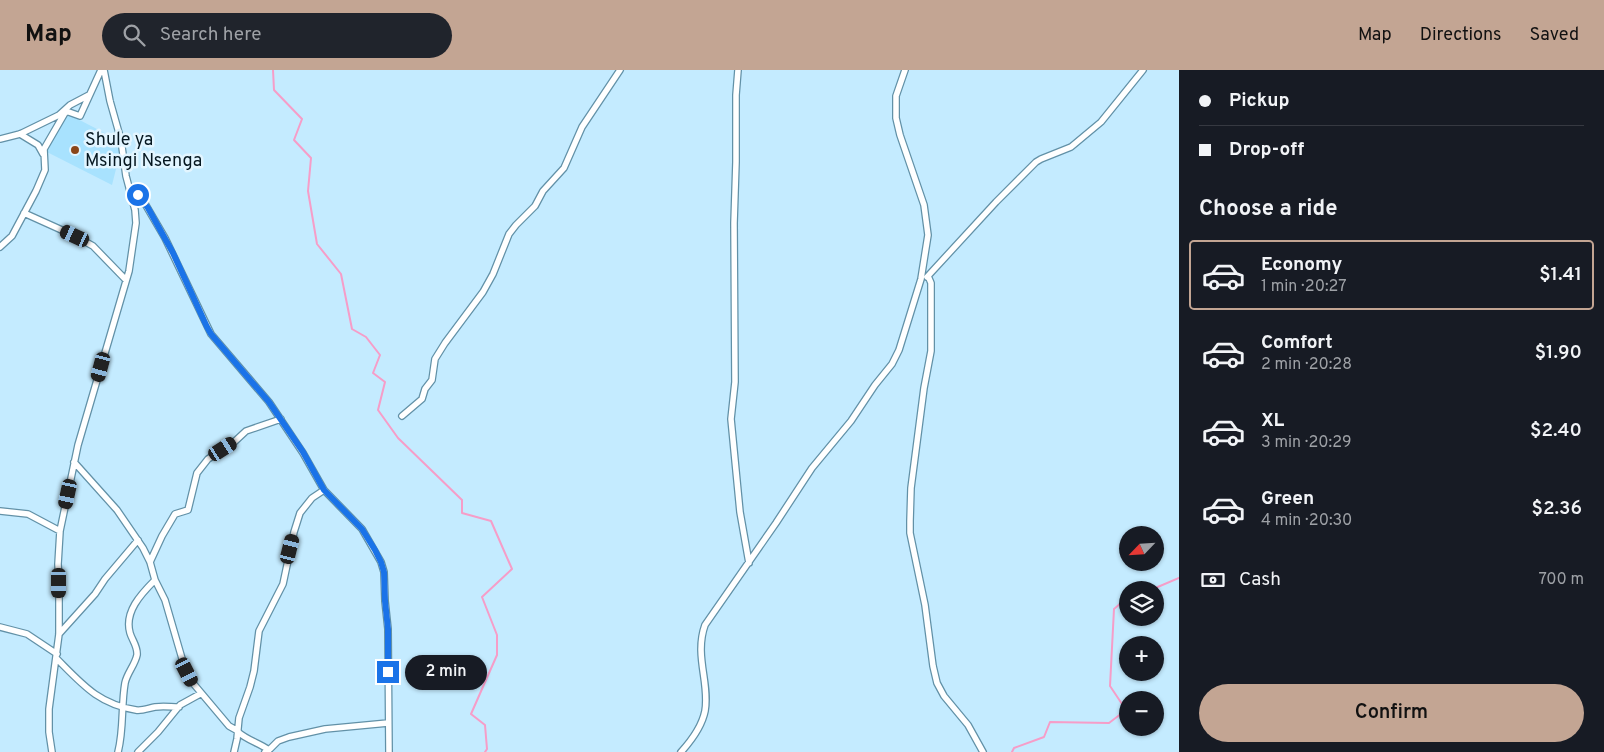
<!DOCTYPE html>
<meta charset="utf-8">
<style>
:root{--surface:#171b24;--page:#20242c;--text:#f1f3f6;--muted:#9ea1a6;--line:#363941;--accent:#c3a593}
body{margin:0;font-family:Overpass,sans-serif;background:var(--page);color:var(--text);height:100vh;display:flex;flex-direction:column;font-size:19px;white-space:nowrap}
*{box-sizing:border-box;margin:0}
p{font-size:16px;color:var(--muted)}
.icon{flex:none;width:28px;height:28px;fill:none;stroke:currentColor;stroke-width:2;stroke-linecap:round;stroke-linejoin:round}
.map{position:relative;flex:1;overflow:hidden}
.panel{display:flex;flex-direction:column;background:var(--surface);width:425px}
.panel>*{flex:none}
.top-card{display:grid;align-content:center;height:110px;padding:0 20px;background:var(--surface)}
.needle{width:32px;rotate:245deg}
.buttons{position:absolute;left:1119px;top:456px;display:grid;gap:10px}
.buttons a{display:grid;place-items:center;width:45px;height:45px;border-radius:50%;background:var(--surface);box-shadow:0 1px 4px #0004;font-size:25px}
.end{position:absolute;width:22px;height:22px;margin:-11px;border:6px solid #1a73e8;background:#fff;box-shadow:0 0 0 2px #fff}
.from{border-radius:50%}
.bubble{position:absolute;height:35px;border-radius:18px;background:var(--surface);box-shadow:0 1px 4px #0004;font-size:16px;font-weight:600;line-height:35px;text-align:center}
.car{position:absolute;width:15px;height:30px;margin:-15px -8px;border-radius:6px;box-shadow:0 0 4px 1px #0007;background:linear-gradient(#222 24%,#8ab4d8 0 40%,#222 0 76%,#8ab4d8 0 86%,#222 0)}
.top-card b{display:flex;align-items:center;gap:18px;height:48px;font-size:19px}
.top-card b+b{border-top:1px solid var(--line)}
.top-card i{width:12px;height:12px;background:var(--text)}
ul{padding:0;list-style:none}
li{display:flex;align-items:center;gap:15px;height:70px;margin:0 10px 8px;padding:0 10px;border:2px solid transparent;border-radius:5px}
li div{flex:1}
li b{display:block;font-size:19px}
li em{font-style:normal;font-weight:600}
li.current{border-color:var(--accent)}
li>.icon{width:45px;height:45px;stroke-width:1.5}
h2{padding:0 20px;font-size:22px;line-height:60px}
.pay{display:flex;align-items:center;gap:12px;height:55px;padding:0 20px;font-size:19px}
.pay p{margin-inline-start:auto}
.action{display:flex;gap:10px;margin-top:auto;padding:10px 20px}
.action a{flex:1;height:58px;border-radius:30px;background:var(--accent);color:#111;font-size:20px;font-weight:600;line-height:58px;text-align:center}
header{display:flex;align-items:center;gap:30px;box-sizing:border-box;height:70px;padding:0 25px;background:var(--accent);color:#111}
header strong{font-size:24px}
nav{display:flex;gap:28px;margin-inline-start:auto;font-size:18px}
.search{width:350px;height:45px;background:var(--page);display:flex;align-items:center;gap:12px;box-sizing:border-box;padding:0 18px;border-radius:28px;color:var(--muted);font-size:19px}
main{display:flex;flex:1;min-height:0}
.map>svg:first-child{display:block}
</style>
<header>
<strong>Map</strong>
<div class="search"><svg class="icon" aria-label="search" viewBox="0 0 24 24"><circle cx="10" cy="10" r="6"/><path d="M15 15l6 6"/></svg>Search here</div>
<nav><a>Map</a><a>Directions</a><a>Saved</a></nav>
</header>
<main>
<div class="map">
<svg width="1179" height="682" viewBox="0 0 1179 682">
<rect width="100%" height="100%" fill="#c4ebff"/>
<path fill="#a8e2fe" d="M66,43L124,73L121,79L112,115L45,81Z"/>
<g fill="none" stroke-linecap="round" stroke-linejoin="round">
<path stroke="#f69dc8" stroke-width="2" d="M273,0L274,20L302,49L294,70L311,88L308,121L317,174L341,204L352,259L366,267L380,285L373,303L385,312L378,340L398,368L462,430V443L491,451L512,499L482,527L497,565V585L471,644L485,655L487,679L485,682
M1140,520L1153,519L1179,508
M1012,682L1014,678L1044,667L1050,652L1109,653L1126,640L1110,616L1114,539L1128,527"/>
<defs>
<path id="minor" d="M738,0L736,25V92L734,153L735,312L731,349L740,442L749,493
M20,64L38,75L43,84
M0,69L20,64L59,45L70,35L89,25
M130,118L144,132L165,168L211,264L269,332L303,383L324,420L362,459L381,492L384,502L385,531L388,559L389,682
M24,143L75,166L93,176L126,210
M0,177L12,166L36,121L45,100L44,79L66,41L80,46L101,0
M928,206L931,213V281L924,318L911,418L910,451V463L925,535L933,596L937,613L944,626L968,655L983,682
M927,207L996,132L1036,92L1041,89L1071,77L1101,52L1143,0
M402,346L422,329L425,319L432,310L435,289L445,273L483,222L493,204L509,164L516,155L535,136L543,121L564,98L582,57L620,0
M74,392L117,440L143,478L150,492L155,510L165,530L183,592L192,612L229,656L238,661
M0,441L28,444L60,461
M150,492L162,466L175,444L188,440L197,403L208,389L232,374L246,361L281,349
M0,557L27,564L57,584
M59,564L95,524L105,509L138,470
M56,588C82,614 98,634 136,640C142,641 149,638 155,637C163,636 171,637 179,637
M238,662C247,670 259,673 269,680
M52,682L49,662V639L59,564V513L58,494L60,461L78,375L129,201L136,153L135,140L126,106L121,70L110,31L104,0
M118,682C124,659 121,636 125,613C127,603 135,595 137,585C138,577 132,570 130,563C124,542 141,524 155,510
M138,682L158,662L180,635L200,624
M234,682L237,669L239,648L250,617L254,601L259,561L283,514L294,462L300,443L312,428L324,420
M265,682L270,679L278,671L289,667L325,659L388,653
M681,682C691,671 702,656 705,641C710,613 694,586 705,555L776,453L812,398L851,351L875,315L892,294L899,280L921,209L928,165L924,135L900,65L896,48V26L905,0"/>
</defs>
<use href="#minor" stroke="#6291a7" stroke-width="8"/>
<use href="#minor" stroke="#fff" stroke-width="5.5"/>
</g>
<g fill="none" stroke-linecap="round" stroke-linejoin="round">
<path stroke="#1a73e8" stroke-width="6" d="M138,125L148,138L173,183L207,257L211,264L269,332L303,382L324,420L362,459L375,480L381,492L384,502L385,531L388,559V602"/>
</g>
<circle fill="#8a461a" stroke="#e2f5ff" stroke-width="2" cx="75" cy="80" r="5"/>
<g text-anchor="middle" dominant-baseline="central" stroke-width="5" stroke-linejoin="round" paint-order="stroke">
<g font-size="18" fill="#051720" stroke="#e2f5ff" text-anchor="start">
<text x="85" y="70">Shule ya<tspan x="85" dy="21">Msingi Nsenga</tspan></text>
</g>
</g>
</svg>
<div class="buttons">
<a><svg class="needle" viewBox="-14 -14 28 28"><path d="M0-13l5 13h-10z" fill="#e53935"/><path d="M0 13l5-13h-10z" fill="#9ea1a6"/></svg></a>
<a><svg class="icon" aria-label="layers" viewBox="0 0 24 24"><path d="M12 4l9 5-9 5-9-5zM3 14l9 5 9-5"/></svg></a>
<a>+</a>
<a>−</a>
</div>
<i class="end from" style="left:138px;top:125px"></i>
<i class="end" style="left:388px;top:602px"></i>
<div class="bubble" style="left:405px;top:585px;width:82px">2 min</div>
<i class="car" style="left:75px;top:166px;rotate:295deg"></i>
<i class="car" style="left:101px;top:297px;rotate:195deg"></i>
<i class="car" style="left:223px;top:379px;rotate:58deg"></i>
<i class="car" style="left:68px;top:424px;rotate:192deg"></i>
<i class="car" style="left:290px;top:479px;rotate:14deg"></i>
<i class="car" style="left:59px;top:513px;rotate:180deg"></i>
<i class="car" style="left:187px;top:602px;rotate:153deg"></i>
</div>
<section class="panel">
<div class="top-card">
<b><i class="from"></i>Pickup</b>
<b><i></i>Drop-off</b>
</div>
<h2>Choose a ride</h2>
<ul>
<li class="current"><svg class="icon" aria-label="car" viewBox="0 0 24 24"><path d="M5 17H2v-5l4-1 3-4h7l3 4 3 1v5h-3M9 17h6M6 11h13"/><circle cx="7" cy="17" r="2"/><circle cx="17" cy="17" r="2"/></svg><div><b>Economy</b><p>1 min · 20:27</p></div><em>$1.41</em></li>
<li><svg class="icon" aria-label="car" viewBox="0 0 24 24"><path d="M5 17H2v-5l4-1 3-4h7l3 4 3 1v5h-3M9 17h6M6 11h13"/><circle cx="7" cy="17" r="2"/><circle cx="17" cy="17" r="2"/></svg><div><b>Comfort</b><p>2 min · 20:28</p></div><em>$1.90</em></li>
<li><svg class="icon" aria-label="car" viewBox="0 0 24 24"><path d="M5 17H2v-5l4-1 3-4h7l3 4 3 1v5h-3M9 17h6M6 11h13"/><circle cx="7" cy="17" r="2"/><circle cx="17" cy="17" r="2"/></svg><div><b>XL</b><p>3 min · 20:29</p></div><em>$2.40</em></li>
<li><svg class="icon" aria-label="car" viewBox="0 0 24 24"><path d="M5 17H2v-5l4-1 3-4h7l3 4 3 1v5h-3M9 17h6M6 11h13"/><circle cx="7" cy="17" r="2"/><circle cx="17" cy="17" r="2"/></svg><div><b>Green</b><p>4 min · 20:30</p></div><em>$2.36</em></li>
</ul>
<div class="pay"><svg class="icon" aria-label="cash" viewBox="0 0 24 24"><path d="M3 7h18v10H3z"/><circle cx="12" cy="12" r="2"/></svg>Cash<p>700 m</p></div>
<div class="action"><a>Confirm</a></div>
</section>
</main>
